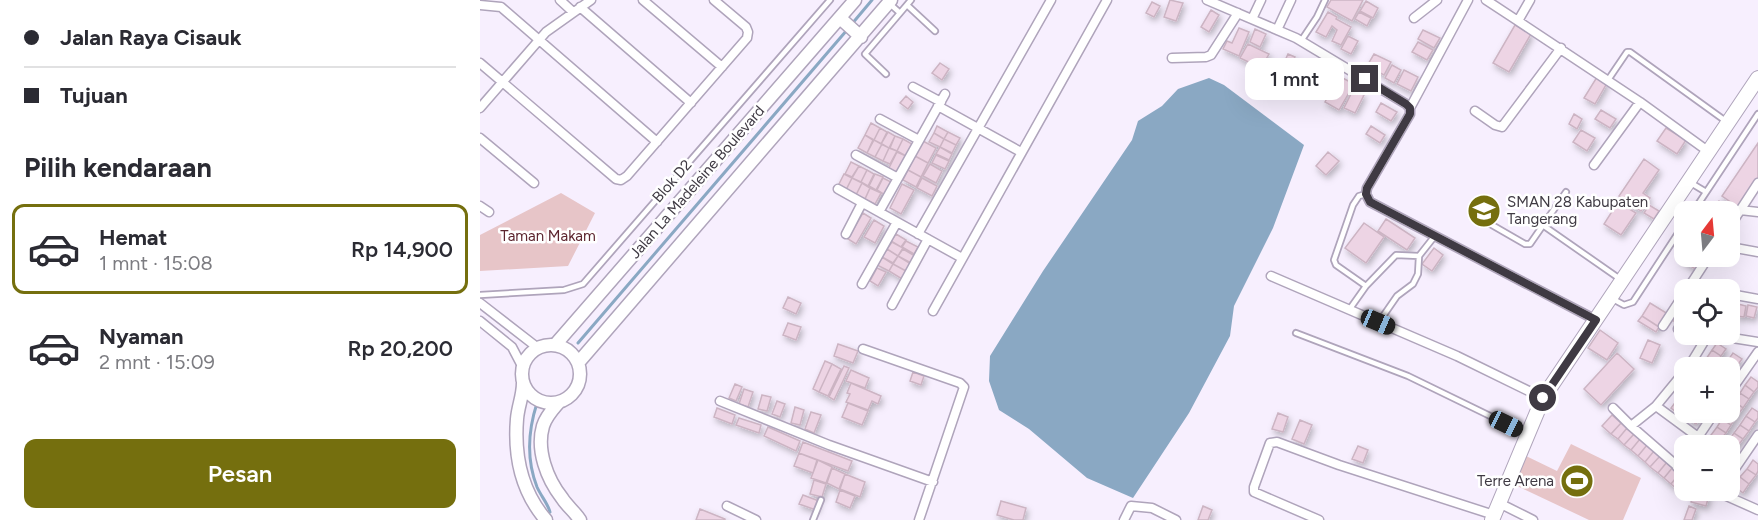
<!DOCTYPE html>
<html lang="id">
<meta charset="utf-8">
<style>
:root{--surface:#fff;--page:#f7f7f7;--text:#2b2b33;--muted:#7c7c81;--line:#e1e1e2;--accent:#756f0e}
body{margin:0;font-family:Figtree,sans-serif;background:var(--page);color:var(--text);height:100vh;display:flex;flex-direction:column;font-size:22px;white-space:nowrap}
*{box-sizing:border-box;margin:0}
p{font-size:20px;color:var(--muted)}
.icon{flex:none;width:33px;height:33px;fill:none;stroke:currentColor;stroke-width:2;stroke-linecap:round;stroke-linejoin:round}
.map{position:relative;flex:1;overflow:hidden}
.drawer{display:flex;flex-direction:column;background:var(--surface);width:480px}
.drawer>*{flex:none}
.banner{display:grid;align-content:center;height:132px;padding:0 24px;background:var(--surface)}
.needle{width:39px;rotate:16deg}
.tools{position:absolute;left:1194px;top:201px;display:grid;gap:12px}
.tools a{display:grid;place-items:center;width:66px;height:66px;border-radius:12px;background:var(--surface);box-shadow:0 6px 24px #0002;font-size:30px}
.end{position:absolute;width:27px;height:27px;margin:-14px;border:8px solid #3f3a43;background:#fff;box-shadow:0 0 0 3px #fff}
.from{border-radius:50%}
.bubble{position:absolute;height:42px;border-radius:12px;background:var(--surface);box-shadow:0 6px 24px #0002;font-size:20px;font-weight:600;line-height:42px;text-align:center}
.car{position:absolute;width:18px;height:36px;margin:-18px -9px;border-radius:8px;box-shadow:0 0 4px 2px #0007;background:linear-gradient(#222 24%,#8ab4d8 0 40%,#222 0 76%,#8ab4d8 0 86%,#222 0)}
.banner b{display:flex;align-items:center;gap:21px;height:57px;font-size:22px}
.banner b+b{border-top:2px solid var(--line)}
.banner i{width:15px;height:15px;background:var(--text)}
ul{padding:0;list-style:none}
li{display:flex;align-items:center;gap:18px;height:90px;margin:0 12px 9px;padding:0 12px;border:3px solid transparent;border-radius:12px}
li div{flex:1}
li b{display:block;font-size:22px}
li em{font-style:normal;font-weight:600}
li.selected{border-color:var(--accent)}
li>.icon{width:54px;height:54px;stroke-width:1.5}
h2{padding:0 24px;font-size:27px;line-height:72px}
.cta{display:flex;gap:12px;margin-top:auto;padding:12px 24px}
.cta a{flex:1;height:69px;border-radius:12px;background:var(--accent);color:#fff;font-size:24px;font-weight:600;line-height:69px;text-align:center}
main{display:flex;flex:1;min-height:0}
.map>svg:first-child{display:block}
</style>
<main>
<section class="drawer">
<div class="banner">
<b><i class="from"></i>Jalan Raya Cisauk</b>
<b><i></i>Tujuan</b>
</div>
<h2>Pilih kendaraan</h2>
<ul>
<li class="selected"><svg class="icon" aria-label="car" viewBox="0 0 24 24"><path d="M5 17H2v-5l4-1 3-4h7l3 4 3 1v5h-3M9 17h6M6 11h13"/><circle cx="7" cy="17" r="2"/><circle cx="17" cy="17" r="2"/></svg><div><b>Hemat</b><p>1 mnt · 15:08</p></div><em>Rp 14,900</em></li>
<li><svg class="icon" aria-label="car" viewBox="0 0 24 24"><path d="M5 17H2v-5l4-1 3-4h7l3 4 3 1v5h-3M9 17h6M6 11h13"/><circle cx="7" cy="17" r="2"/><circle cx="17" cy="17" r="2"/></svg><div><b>Nyaman</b><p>2 mnt · 15:09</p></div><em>Rp 20,200</em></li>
</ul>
<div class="cta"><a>Pesan</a></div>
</section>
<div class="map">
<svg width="1278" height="520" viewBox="0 0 1278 520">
<defs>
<filter id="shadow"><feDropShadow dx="2" dy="3.5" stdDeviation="3" flood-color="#0004"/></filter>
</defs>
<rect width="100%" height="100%" fill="#f7effe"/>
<path fill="#e7c5c8" d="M81,193L115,213L88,266L0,271V235Z
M1091,444L1161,478L1143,520H1109L1033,484L1046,456L1077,471Z"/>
<path fill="#8aa8c3" d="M729,78L744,85L824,145L793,228L754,306L750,336L709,413L653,498L607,478L549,429L519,410L509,381L510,356L563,271L652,140L658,121L682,106L698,89Z"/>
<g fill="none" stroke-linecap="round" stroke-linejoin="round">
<path stroke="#8aa8c3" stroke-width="3" d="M371,25L392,0
M98,343L367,30
M57,403C48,431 46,459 57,487C61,496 68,504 70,512"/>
</g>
<path fill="#edd4e4" stroke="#ccb4c3" stroke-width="1.5" filter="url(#shadow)" d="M690,0L703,3L696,21L684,17Z
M851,0H883L872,21L847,7Z
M886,1L898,8L893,18L880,11Z
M672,2L680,6L674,17L666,13Z
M731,10L739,15L729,32L721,27Z
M848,12L857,17L856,19L871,27L861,45L852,41L857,30L852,26L846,37L836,32Z
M879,12L891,18L887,26L875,19Z
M1035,25L1051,34L1029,72L1013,63Z
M759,28L769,32L759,56L743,49L747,41L752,43Z
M775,29L786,34L780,47L770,42Z
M943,30L960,38L954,48L938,39Z
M868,36L878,41L871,54L861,49Z
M938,42L953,50L947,60L932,52Z
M768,44L789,54L781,68L760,58Z
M808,54L815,57L809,70L802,67Z
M894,54L911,62L904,75L887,66Z
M827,62L838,66L830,87L819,83Z
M460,63L469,69L462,80L452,73Z
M912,65L921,70L914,83L905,78Z
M924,70L938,77L931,91L917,84Z
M859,76L874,84L859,110L845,102Z
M1117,77L1127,83L1115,104L1104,98Z
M873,90L884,95L875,113L864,108Z
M426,96L433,102L428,109L420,103Z
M901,103L917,112L911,121L896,112Z
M1121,110L1136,119L1130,128L1115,119Z
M1094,114L1102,119L1097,129L1089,124Z
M391,123L400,128L394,140L385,135Z
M457,126L468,132L464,139L454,133Z
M891,126L905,135L900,143L886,134Z
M400,128L407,132L401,144L394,140Z
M1186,128L1206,140L1197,154L1177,141Z
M1101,130L1115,138L1107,151L1093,142Z
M408,132L415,136L409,148L401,144Z
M468,132L480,138L476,145L464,139Z
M454,133L464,139L460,147L449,142Z
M385,135L393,140L387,153L378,148Z
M415,136L423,139L417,151L410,148Z
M423,139L432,144L426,156L417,151Z
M464,139L476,145L472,153L460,147Z
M394,140L402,144L395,157L387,153Z
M443,141L456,148L448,163L435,156Z
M1278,143V178L1258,207L1242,196Z
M402,144L409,148L403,161L395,157Z
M460,147L472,154L469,160L456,154Z
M409,148L417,151L410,164L403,161Z
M417,152L426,156L418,173L408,170Z
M848,152L859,161L846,175L836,166Z
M456,155L469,161L465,169L452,163Z
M435,156L448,163L441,177L428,170Z
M1164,159L1179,170L1163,193L1170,198L1161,211L1139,196Z
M371,162L379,166L372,177L365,174Z
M450,164L462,171L456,183L443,176Z
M379,166L387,170L381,182L372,178Z
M387,170L394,174L388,186L381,182Z
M428,170L441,177L436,187L423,180Z
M364,174L372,178L366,190L358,186Z
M395,174L403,177L396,190L389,186Z
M372,178L382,183L376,195L366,190Z
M403,178L411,182L405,195L397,190Z
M442,178L457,186L452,196L437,188Z
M382,183L390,188L385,199L376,195Z
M422,184L434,190L421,214L410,208Z
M390,188L401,193L395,204L385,199Z
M1239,201L1255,212L1250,220V212H1231Z
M1138,202L1156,213L1141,235L1124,224Z
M1169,205L1179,211L1174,219L1164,213Z
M383,213L391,218L376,244L368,239Z
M906,219L935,238L927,250L898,231Z
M394,220L404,226L395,243L384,237Z
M884,223L904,237L886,263L865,248Z
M416,234L426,240L421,247L411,241Z
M426,241L438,247L434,254L422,247Z
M412,242L423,248L418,256L407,249Z
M954,248L963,255L952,271L942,264Z
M407,249L418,256L413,263L402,257Z
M423,249L435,256L431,263L418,256Z
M1204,252V256H1211L1221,264L1217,270L1199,259Z
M418,256L431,264L426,271L413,264Z
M402,257L413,264L409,271L397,265Z
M413,264L426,271L422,279L409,271Z
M397,268L406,272L398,286L390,281Z
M308,297L321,303L316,314L303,308Z
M1170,303L1188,314L1179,327L1162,316Z
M1258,304L1266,306L1264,317L1256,316Z
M1268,305L1277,307L1274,318L1266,316Z
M1196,308L1204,310L1203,323L1193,321Z
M1162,316L1179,327L1176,332L1158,321Z
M308,323L321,327L316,340L303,335Z
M1120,330L1138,343L1127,360L1108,348Z
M1168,340L1180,345L1172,363L1160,358Z
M1237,343L1246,349L1241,356L1232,350Z
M358,344L378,351L373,363L354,356Z
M1232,350L1241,356L1235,365L1226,359Z
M1137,353L1154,369L1121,405L1104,389Z
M1253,353L1262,359L1257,366L1248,360Z
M345,361L352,364L339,392L333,389Z
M352,364L361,369L348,396L339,392Z
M364,366L369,368L354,400L349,397Z
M371,370L389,378L385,388L366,381Z
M433,372L444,376L441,385L430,381Z
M1271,377L1278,382V387L1274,392L1265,385Z
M371,383L401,396L398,404L392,401L388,410L366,402L370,394L367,393Z
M255,384L262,387L256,401L249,398Z
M1265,385L1274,392L1269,399L1260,393Z
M264,389L273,392L268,407L259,404Z
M1260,393L1269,399L1263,408L1254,401Z
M282,395L291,397L287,411L278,409Z
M1197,400L1204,405L1200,415L1191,408Z
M297,401L305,404L300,417L292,414Z
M1254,401L1263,408L1257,416L1250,410Z
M368,403L388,411L382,425L362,417Z
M315,407L324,410L320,425L311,423Z
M237,408L255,415L252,424L234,417Z
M1272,408L1278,412V418L1275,422L1266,416Z
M1250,410L1257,416L1251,425L1242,419Z
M331,412L341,415L334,433L325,429Z
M1211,412H1217L1222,415L1216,424L1207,418Z
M798,413L808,417L803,432L792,429Z
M1132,415L1141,423L1131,434L1122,426Z
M1266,416L1275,422L1269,431L1260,425Z
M259,418L281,425L279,433L256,425Z
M1242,419L1251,425L1246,433L1237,427Z
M820,420L832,425L824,444L812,439Z
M1141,423L1147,428L1138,439L1131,434Z
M1260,425L1269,431L1263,439L1254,433Z
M288,427L320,441L316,451L284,436Z
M1237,427L1246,433L1239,441L1231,435Z
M1147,428L1154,434L1144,445L1138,439Z
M1254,433L1263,439L1257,447L1248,441Z
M1154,434L1160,439L1151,450L1144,445Z
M1231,435L1239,441L1236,446H1229L1225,443Z
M1160,439L1167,445L1158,456L1151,450Z
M323,442L372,461L368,471L319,453Z
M1167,445L1174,451L1165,462L1158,456Z
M878,446L888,450L883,463L872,459Z
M1174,451L1180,456L1170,467L1165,462Z
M319,453L337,460L333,473L314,466Z
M1180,456L1187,462L1178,473L1170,467Z
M338,460L352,467L346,483L331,478Z
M1273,460L1278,464V471L1276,475L1267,469Z
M1187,462L1193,467L1184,478L1178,473Z
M1193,467L1200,473L1191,484L1184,478Z
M352,468L365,474L359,489L347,483Z
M1267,469L1276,475L1269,484L1260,477Z
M1200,473L1204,477V480L1197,489L1191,484Z
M365,474L385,482L380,497L360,489Z
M1260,477L1269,484L1263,493L1254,486Z
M334,480L346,484L342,497L330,494Z
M360,490L375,496L370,508L356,502Z
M1214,491L1229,495L1226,506L1211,502Z
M323,495L339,501L336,510L319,504Z
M521,501L546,508L543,520H534L517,515Z
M723,506L732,510L728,520H718Z
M1209,506L1216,509L1212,520H1204Z
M220,509L245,519V520H216Z"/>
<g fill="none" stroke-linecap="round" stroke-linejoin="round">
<defs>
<path id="lane" d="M410,4L420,13L431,0
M427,5L455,31
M821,41L837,17L845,0
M406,74L385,54L420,13
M1128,80L1147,52H1150L1247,122
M1211,183L1226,192
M886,194L879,196L873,205L854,260L856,265L886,286
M1213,212L1278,114
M1005,221L1045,244H1050L1086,192
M1064,226L1140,279
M0,295L84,290L103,284L350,0
M1131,298L1144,305L1153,302L1204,224
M869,310L886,286L916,255L939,256
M899,322L917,296L933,284L938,274L939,256L954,237
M816,333L928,376L1045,433
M333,520L341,500"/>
<path id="street" d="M80,0L93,12
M163,0L242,67
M727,0L816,38L926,104L930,108V114L887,188L886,194L890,202L1116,320
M1006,0L1038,21
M1050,0L1038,21L1160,102L1229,152
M0,5L21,7L177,142
M100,7L211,103
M934,18L957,0
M772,19L781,0
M797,30L811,0
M692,58L726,57L731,55L758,13
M0,63L136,179L141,180L147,176L267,38L268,32L266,27L234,0
M433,87L461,102
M465,94L399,212L482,258
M458,106L541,152
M0,108L66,32L111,0
M930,108L988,0
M995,111L1015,125L1022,127L1081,48
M400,119L439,140
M0,138L54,183
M376,155L418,178
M1114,165L1160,102
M358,189L399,212
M0,206L9,212
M1260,210L1278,212
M1250,226L1278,183
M366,234L382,203
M438,234L571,0
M1250,247L1278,252
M791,276L977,356L1063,398
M382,284L417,222
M1209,287L1221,290
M1207,290L1229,256
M1250,294L1278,299
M0,303L58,348
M412,305L448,239
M453,311L627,0
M0,321L32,347L43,368
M1183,326L1204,294
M1198,329L1204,331
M1227,334L1278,342
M383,349L480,383L484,387L439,520
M1208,368L1228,335
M1250,392L1278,352
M240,401L349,445L453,482
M1176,406L1218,437
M1133,408L1151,426L1204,472
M1151,426L1176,406L1204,372
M1212,446L1235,412
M1197,467L1204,456
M1250,476L1278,435
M1233,490L1278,510
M1019,503L1053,520
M247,506L276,520
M644,520L651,506L672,508L696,520
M839,520L774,492V487L790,443L797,442L859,465L1014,515"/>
<path id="secondary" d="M360,18L381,37
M75,345L375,0
M42 374a29 29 0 1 1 58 0a29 29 0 1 1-58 0Z
M98,363L411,0
M43,383C43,396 38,406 37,419C34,456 42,492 66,520
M79,402C73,409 66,416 63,426C56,450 67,479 82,498C87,506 95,512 100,520"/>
<path id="primary" d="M1012,520L1063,398L1278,78"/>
</defs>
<use href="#lane" stroke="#afa4bb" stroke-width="8"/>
<use href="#street" stroke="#afa4bb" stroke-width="11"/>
<use href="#secondary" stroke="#afa4bb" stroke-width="15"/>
<use href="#primary" stroke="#afa4bb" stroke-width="16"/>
<use href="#lane" stroke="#fff" stroke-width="4.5"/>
<use href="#street" stroke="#fff" stroke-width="8"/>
<use href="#secondary" stroke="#fff" stroke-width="12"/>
<use href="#primary" stroke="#fff" stroke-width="14"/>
</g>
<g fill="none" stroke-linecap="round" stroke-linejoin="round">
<path stroke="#3f3a43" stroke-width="8" d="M885,79L926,104L930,108V114L887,188L886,194L890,202L1116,320L1063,398"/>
</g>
<defs>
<symbol id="school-disc" viewBox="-11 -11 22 22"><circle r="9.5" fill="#756f0e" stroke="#fff"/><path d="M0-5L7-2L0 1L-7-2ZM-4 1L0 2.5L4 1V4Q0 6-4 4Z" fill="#fff"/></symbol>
<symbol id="stadium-disc" viewBox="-11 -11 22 22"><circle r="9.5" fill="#756f0e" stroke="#fff"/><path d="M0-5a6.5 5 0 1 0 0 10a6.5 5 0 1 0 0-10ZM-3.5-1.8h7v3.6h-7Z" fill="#fff"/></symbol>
</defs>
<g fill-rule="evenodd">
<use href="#school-disc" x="985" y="192" width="38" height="38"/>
<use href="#stadium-disc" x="1078" y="462" width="38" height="38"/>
</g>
<g text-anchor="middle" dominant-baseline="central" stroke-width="5" stroke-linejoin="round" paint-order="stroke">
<g font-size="15" fill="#3f3a43" stroke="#fff">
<text transform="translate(192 181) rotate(-49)">Blok D2</text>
<text transform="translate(217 182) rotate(-49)">Jalan La Madeleine Boulevard</text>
</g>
<g font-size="15" fill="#3f3a43" stroke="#fff" text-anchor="start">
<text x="1027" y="202">SMAN 28 Kabupaten<tspan x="1027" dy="17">Tangerang</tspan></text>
<text x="1074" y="481" text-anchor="end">Terre Arena</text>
</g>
<g font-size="15" fill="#5c252f" stroke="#fff">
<text x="68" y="236">Taman Makam</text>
</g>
</g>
</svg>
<div class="tools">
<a><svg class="needle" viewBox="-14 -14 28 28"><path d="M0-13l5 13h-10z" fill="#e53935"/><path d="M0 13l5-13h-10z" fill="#7c7c81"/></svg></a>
<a><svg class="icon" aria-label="locate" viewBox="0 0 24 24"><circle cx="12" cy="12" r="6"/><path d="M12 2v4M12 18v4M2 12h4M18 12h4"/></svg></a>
<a>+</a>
<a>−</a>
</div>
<i class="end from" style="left:1063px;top:398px"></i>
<i class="end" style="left:885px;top:79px"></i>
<div class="bubble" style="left:765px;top:58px;width:99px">1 mnt</div>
<i class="car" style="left:898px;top:322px;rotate:113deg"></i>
<i class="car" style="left:1026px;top:424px;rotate:116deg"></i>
</div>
</main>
